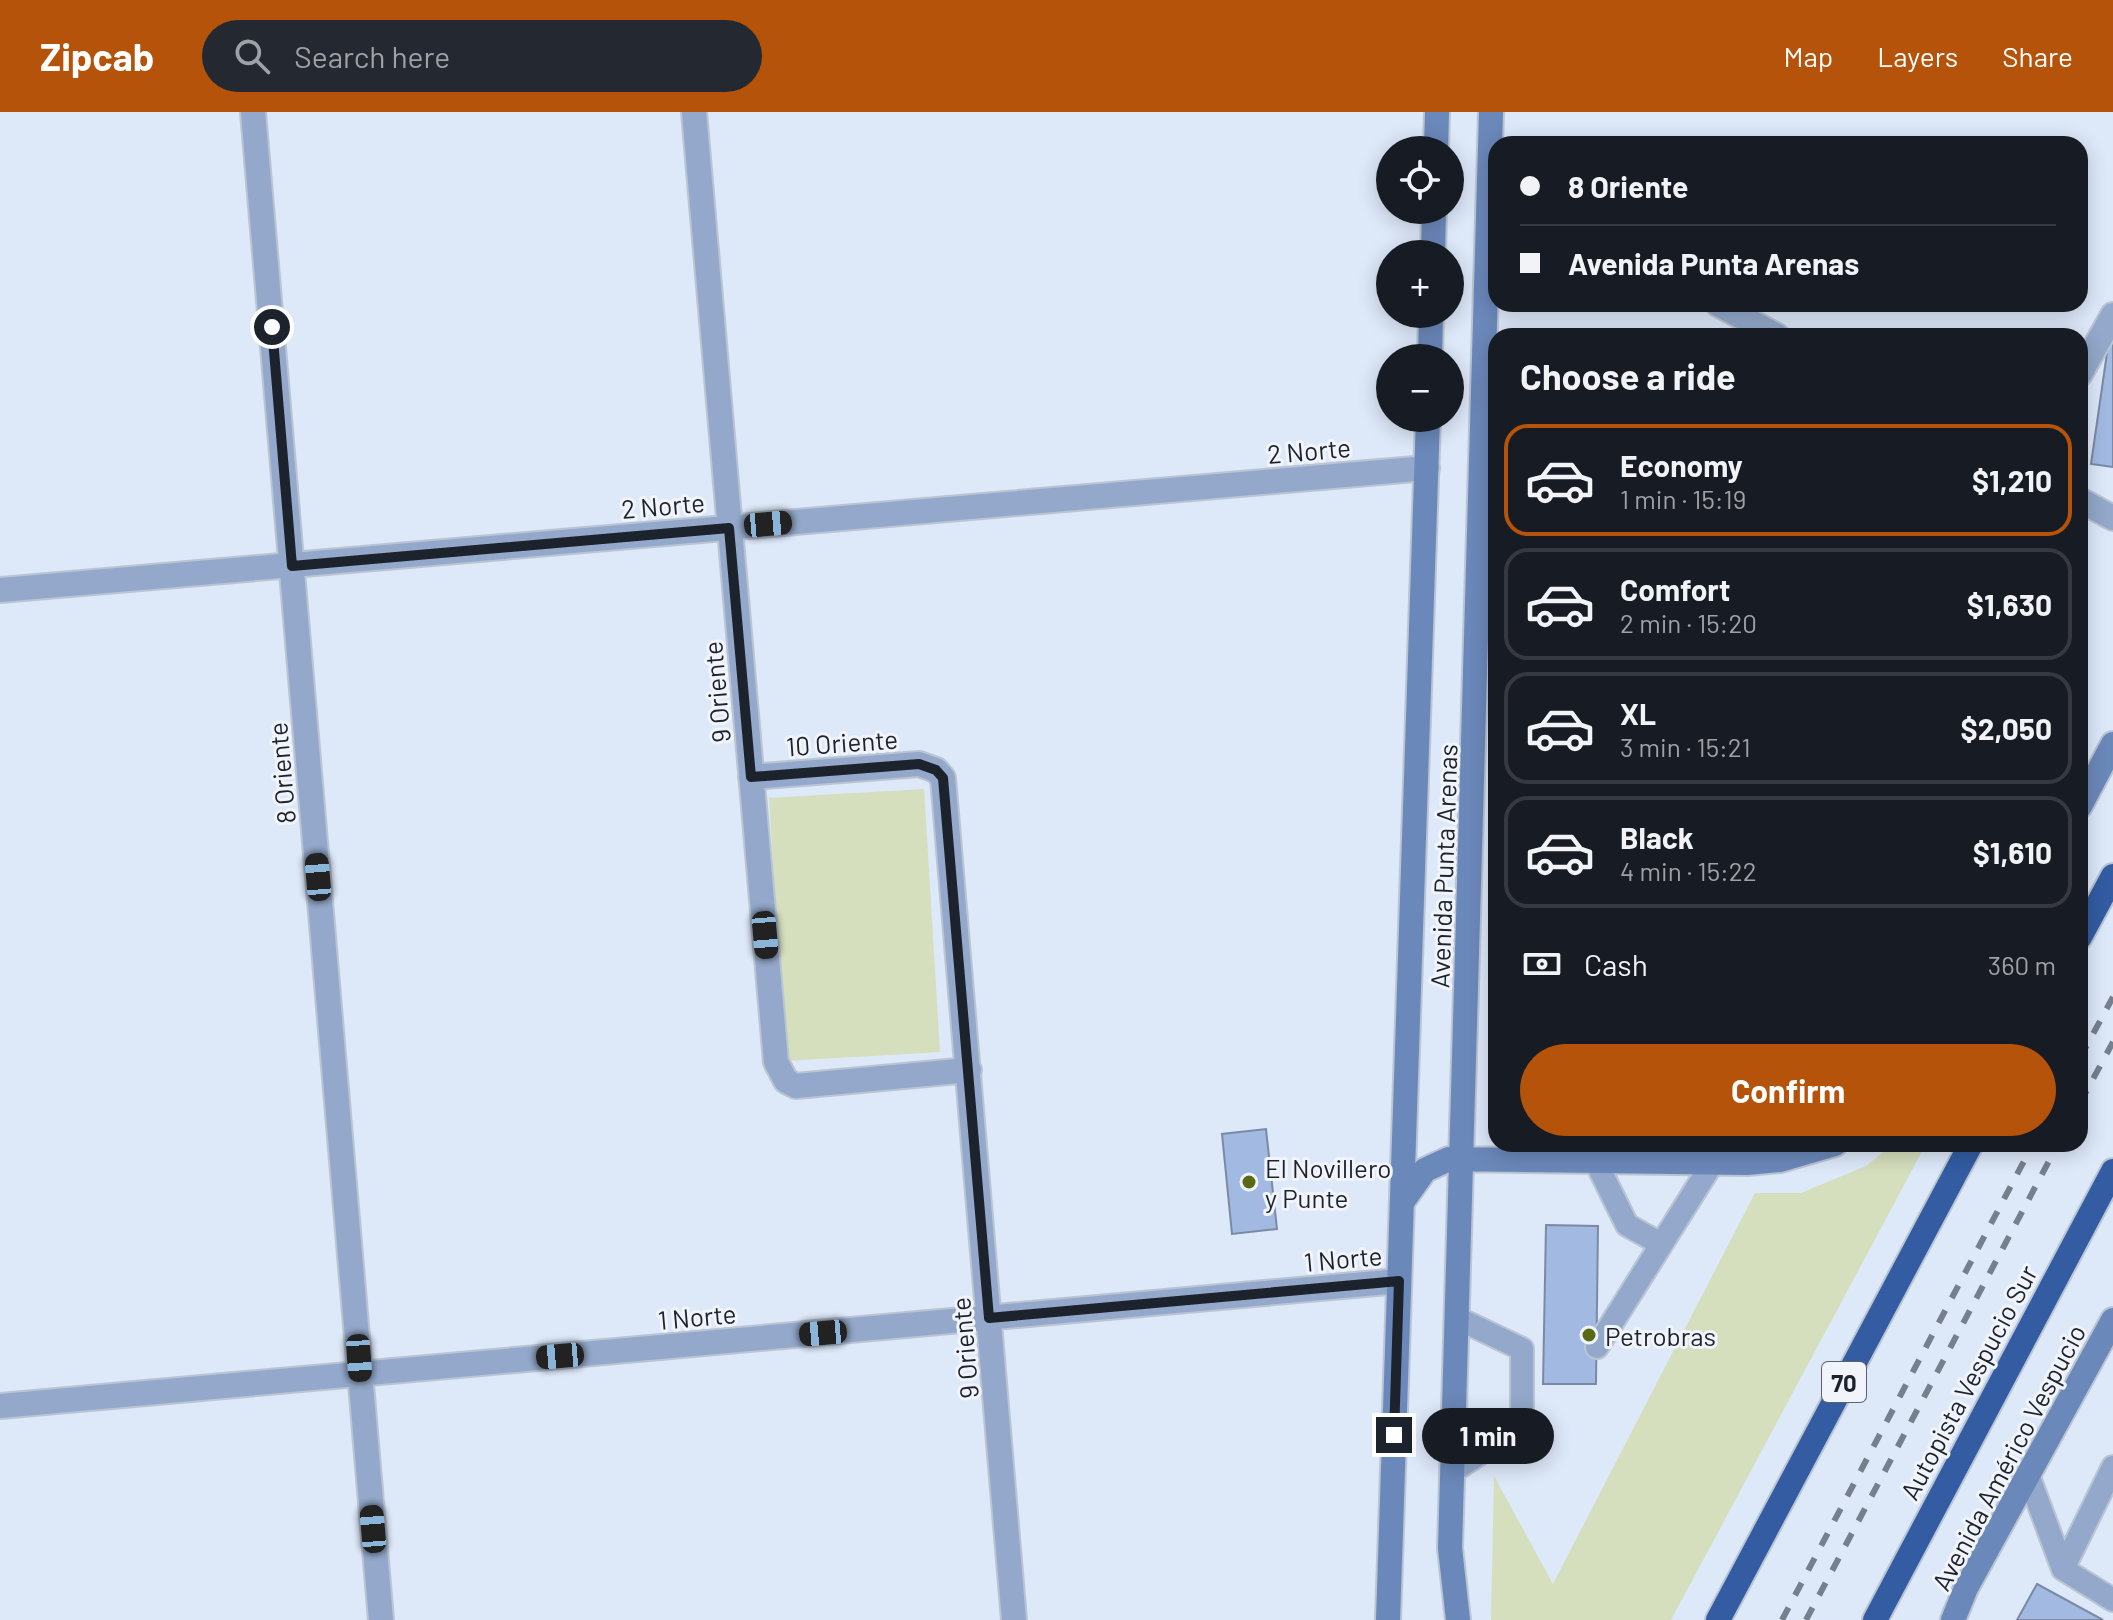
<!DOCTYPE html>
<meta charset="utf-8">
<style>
:root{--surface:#171b24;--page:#242831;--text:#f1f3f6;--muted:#9ea1a6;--line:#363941;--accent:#b45309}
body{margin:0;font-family:Barlow,sans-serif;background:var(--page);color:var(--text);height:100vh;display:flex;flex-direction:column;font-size:30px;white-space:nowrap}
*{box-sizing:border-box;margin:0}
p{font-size:26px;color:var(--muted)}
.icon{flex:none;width:44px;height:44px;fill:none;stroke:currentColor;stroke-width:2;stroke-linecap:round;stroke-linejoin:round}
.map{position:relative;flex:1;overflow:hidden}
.panel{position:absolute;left:1488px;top:216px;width:600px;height:824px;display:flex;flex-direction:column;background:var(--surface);border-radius:24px;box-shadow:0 4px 20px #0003}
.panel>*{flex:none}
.top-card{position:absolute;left:1488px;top:24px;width:600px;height:176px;border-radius:24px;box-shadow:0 4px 20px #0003;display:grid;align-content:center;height:176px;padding:0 32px;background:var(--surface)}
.fabs{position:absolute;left:1376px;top:24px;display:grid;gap:16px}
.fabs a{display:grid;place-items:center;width:88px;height:88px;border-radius:50%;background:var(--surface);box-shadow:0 4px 20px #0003;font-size:40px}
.end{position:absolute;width:36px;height:36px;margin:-18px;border:10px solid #1c232d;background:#fff;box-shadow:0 0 0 4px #fff}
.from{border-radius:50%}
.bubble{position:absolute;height:56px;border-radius:28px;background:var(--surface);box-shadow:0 4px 20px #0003;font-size:26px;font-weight:700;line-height:56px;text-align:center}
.car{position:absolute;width:24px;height:48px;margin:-24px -12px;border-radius:10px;box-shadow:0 0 6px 2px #0007;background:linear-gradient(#222 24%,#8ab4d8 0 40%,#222 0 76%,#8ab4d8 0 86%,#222 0)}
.top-card b{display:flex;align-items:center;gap:28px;height:76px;font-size:30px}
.top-card b+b{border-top:2px solid var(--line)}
.top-card i{width:20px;height:20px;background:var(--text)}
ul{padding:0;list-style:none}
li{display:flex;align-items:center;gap:24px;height:112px;margin:0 16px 12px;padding:0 16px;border:4px solid var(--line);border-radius:24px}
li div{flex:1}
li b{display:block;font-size:30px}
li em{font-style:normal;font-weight:700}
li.selected{border-color:var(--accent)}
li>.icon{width:72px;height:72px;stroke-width:1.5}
h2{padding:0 32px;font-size:36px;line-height:96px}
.pay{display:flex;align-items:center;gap:20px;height:88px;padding:0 32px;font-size:30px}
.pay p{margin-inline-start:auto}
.cta{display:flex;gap:16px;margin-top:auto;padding:16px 32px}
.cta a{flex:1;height:92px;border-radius:48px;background:var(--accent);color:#fff;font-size:32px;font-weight:700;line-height:92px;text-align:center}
header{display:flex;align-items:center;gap:48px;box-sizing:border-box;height:112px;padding:0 40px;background:var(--accent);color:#fff}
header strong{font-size:38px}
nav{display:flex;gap:44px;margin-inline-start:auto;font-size:28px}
.search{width:560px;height:72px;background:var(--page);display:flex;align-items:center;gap:20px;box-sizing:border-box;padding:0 28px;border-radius:44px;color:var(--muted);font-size:30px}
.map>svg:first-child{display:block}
</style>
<header>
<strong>Zipcab</strong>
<div class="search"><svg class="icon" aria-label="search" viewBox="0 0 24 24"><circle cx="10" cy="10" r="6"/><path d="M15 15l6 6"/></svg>Search here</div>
<nav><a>Map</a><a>Layers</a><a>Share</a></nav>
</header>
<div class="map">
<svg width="2113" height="1508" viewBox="0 0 2113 1508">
<rect width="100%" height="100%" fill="#dde8f9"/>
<path fill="#d5debd" d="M924,677L940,940L785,949L769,686Z
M1893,1032H1926L1671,1508H1491L1494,1364L1553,1472L1755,1081H1801L1866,1054Z"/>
<path fill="#a2bae1" stroke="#7a8aa4" stroke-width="2" d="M2109,227L2113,228V355L2091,352Z
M1266,1017L1277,1117L1232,1122L1222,1022Z
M1546,1113L1598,1114L1596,1272H1543Z
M2037,1472L2103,1508H2017Z"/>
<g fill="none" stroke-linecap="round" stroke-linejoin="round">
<defs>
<path id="service" d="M1595,1048L1627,1113L1659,1131
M1597,1235L1713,1050
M1453,1359L1522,1314V1237L1457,1206
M2028,1363L2063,1457L2113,1488
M2063,1457L2113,1355"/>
<path id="minor" d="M253,0L381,1508
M694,0L776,950L786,969L796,974L969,958
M1718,192L1777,224
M2080,262L2113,203
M2080,388L2113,406
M1479,463L1496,473
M0,478L1427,356
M751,665L919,652L936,658L943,666L1014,1508
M0,1294L1399,1169"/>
<path id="secondary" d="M1436,38L1437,0
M1433,142L1434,98
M1430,246L1431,202
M2080,694L2113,632
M1403,1089L1425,1058L1449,1047L1747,1051L1780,1048L1835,1032
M1388,1508L1428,306
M1458,1508L1450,1436L1491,0
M1953,1508L1966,1476L2113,1208"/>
<path id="motorway" d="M2080,825L2113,764
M1718,1508L1971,1032
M1875,1508L2113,1059"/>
</defs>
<use href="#service" stroke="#bac5d4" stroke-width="26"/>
<use href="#minor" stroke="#bac5d4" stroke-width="28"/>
<use href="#secondary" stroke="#bac5d4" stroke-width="28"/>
<use href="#motorway" stroke="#bac5d4" stroke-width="28"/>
<use href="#service" stroke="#93a8ca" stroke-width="22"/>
<use href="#minor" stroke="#93a8ca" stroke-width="24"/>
<use href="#secondary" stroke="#6b88ba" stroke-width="24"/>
<use href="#motorway" stroke="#335ca3" stroke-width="24"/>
<path stroke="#767f8c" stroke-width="6" stroke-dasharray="14 14" stroke-linecap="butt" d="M2080,946L2113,885
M2080,991L2113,930
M1782,1508L2033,1032
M1806,1508L2058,1032"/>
</g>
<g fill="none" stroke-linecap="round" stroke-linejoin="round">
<path stroke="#1c232d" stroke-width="10" d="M272,215L292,454L729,416L751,665L919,652L936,658L943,666L989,1206L1399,1169L1394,1323"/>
</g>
<g fill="#596914" stroke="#f1f4fa" stroke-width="3">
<circle cx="1249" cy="1070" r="8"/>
<circle cx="1589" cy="1223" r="8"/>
</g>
<g text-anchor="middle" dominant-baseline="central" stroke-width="6" stroke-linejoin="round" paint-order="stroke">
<rect fill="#f1f4fa" stroke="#5c626a" stroke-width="2" x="1822" y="1250" width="44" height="40" rx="6"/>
<g font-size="24" font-weight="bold" fill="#1c232d">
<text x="1844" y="1270">70</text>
</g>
<g font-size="26" fill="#1c232d" stroke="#f1f4fa">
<text transform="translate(1309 338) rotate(-5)">2 Norte</text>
<text transform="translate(663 393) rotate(-5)">2 Norte</text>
<text transform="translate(716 580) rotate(-95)">9 Oriente</text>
<text transform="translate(842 630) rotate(-4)">10 Oriente</text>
<text transform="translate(281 661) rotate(-95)">8 Oriente</text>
<text transform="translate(1443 754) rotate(-88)">Avenida Punta Arenas</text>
<text transform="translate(1343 1146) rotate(-5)">1 Norte</text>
<text transform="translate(697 1204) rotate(-5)">1 Norte</text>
<text transform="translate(964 1236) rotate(-95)">9 Oriente</text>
<text transform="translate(1968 1270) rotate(-62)">Autopista Vespucio Sur</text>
<text transform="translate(2008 1345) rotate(-62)">Avenida Américo Vespucio</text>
</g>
<g font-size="26" fill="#1c232d" stroke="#f1f4fa" text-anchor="start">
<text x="1265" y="1055">El Novillero<tspan x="1265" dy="30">y Punte</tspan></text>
<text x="1605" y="1223">Petrobras</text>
</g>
</g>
</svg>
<div class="fabs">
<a><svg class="icon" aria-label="locate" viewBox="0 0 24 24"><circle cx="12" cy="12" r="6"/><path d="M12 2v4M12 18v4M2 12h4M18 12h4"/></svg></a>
<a>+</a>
<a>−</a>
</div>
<i class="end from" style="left:272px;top:215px"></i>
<i class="end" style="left:1394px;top:1323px"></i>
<div class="bubble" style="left:1422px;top:1296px;width:132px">1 min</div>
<i class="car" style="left:768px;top:412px;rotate:85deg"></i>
<i class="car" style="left:318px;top:765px;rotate:355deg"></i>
<i class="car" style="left:765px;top:823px;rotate:175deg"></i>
<i class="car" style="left:823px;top:1221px;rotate:265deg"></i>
<i class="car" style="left:560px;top:1244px;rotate:265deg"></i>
<i class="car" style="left:359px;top:1246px;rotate:176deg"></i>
<i class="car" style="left:373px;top:1417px;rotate:355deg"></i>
<div class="top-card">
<b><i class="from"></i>8 Oriente</b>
<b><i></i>Avenida Punta Arenas</b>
</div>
<section class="panel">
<h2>Choose a ride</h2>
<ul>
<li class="selected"><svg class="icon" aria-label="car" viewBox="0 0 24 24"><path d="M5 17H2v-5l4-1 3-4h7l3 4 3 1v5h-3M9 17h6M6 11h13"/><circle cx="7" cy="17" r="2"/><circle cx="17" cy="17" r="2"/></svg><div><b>Economy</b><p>1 min · 15:19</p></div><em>$1,210</em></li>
<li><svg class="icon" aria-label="car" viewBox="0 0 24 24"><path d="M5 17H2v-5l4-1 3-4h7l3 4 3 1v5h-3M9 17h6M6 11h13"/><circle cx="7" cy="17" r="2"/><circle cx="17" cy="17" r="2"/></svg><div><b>Comfort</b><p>2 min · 15:20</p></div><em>$1,630</em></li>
<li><svg class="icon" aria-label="car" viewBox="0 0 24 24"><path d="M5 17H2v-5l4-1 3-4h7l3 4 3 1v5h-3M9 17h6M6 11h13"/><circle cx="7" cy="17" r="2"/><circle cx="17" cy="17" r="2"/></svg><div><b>XL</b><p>3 min · 15:21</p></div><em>$2,050</em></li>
<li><svg class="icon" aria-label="car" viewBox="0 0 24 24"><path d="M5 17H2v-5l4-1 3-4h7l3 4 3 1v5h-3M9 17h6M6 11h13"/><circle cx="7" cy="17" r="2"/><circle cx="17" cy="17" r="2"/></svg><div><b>Black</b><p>4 min · 15:22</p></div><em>$1,610</em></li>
</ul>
<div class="pay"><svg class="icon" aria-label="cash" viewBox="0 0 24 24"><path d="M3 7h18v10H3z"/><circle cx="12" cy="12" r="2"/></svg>Cash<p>360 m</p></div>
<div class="cta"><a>Confirm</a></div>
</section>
</div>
